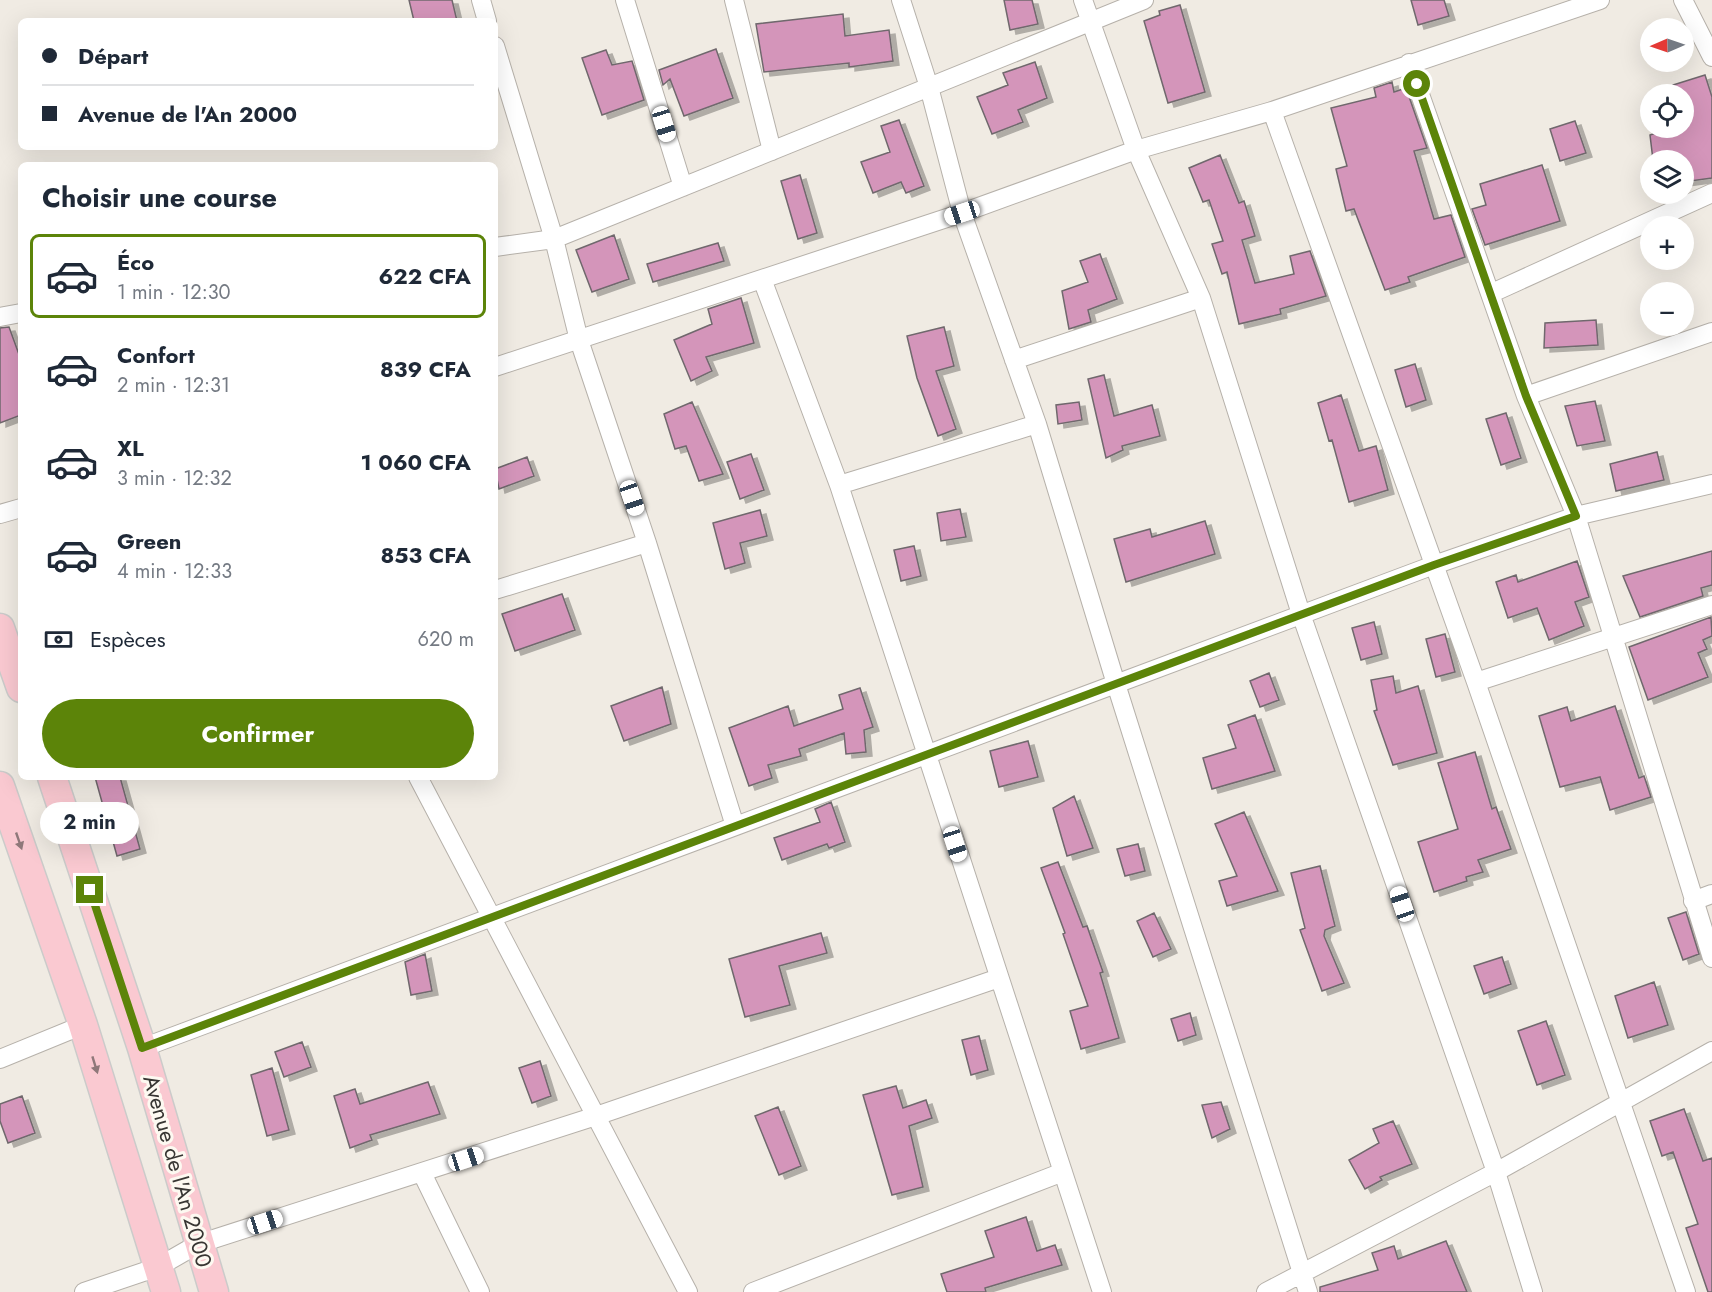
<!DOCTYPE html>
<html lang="fr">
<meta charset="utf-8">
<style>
:root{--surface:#fff;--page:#f6f6f7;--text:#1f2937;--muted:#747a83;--line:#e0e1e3;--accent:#5c8409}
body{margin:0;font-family:Jost,sans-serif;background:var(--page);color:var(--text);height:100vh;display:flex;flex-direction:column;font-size:22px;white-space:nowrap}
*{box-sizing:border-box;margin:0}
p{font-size:20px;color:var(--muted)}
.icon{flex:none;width:33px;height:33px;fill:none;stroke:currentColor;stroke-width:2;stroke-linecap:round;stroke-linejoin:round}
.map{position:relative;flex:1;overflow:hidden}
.panel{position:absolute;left:18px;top:162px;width:480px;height:618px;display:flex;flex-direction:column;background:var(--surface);border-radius:9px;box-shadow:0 6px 24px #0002}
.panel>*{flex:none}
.guide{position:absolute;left:18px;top:18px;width:480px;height:132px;border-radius:9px;box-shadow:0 6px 24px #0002;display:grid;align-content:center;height:132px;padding:0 24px;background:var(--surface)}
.needle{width:39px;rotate:268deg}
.tools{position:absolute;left:1640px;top:18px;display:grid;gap:12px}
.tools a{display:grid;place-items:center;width:54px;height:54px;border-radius:50%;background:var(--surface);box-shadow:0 6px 24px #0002;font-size:30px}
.end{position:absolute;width:27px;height:27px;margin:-14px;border:8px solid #5c8409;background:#fff;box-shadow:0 0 0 3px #fff}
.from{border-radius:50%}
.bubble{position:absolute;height:42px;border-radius:21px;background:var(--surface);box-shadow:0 6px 24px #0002;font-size:20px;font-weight:700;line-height:42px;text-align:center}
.car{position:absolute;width:18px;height:36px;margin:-18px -9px;border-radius:8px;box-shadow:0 0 4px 2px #0007;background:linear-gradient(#fff 24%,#345 0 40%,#fff 0 76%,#345 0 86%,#fff 0)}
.guide b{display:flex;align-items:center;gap:21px;height:57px;font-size:22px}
.guide b+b{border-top:2px solid var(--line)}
.guide i{width:15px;height:15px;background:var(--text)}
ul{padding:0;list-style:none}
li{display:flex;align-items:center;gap:18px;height:84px;margin:0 12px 9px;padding:0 12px;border:3px solid transparent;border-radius:9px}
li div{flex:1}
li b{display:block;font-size:22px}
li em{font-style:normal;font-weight:700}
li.current{border-color:var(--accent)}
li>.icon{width:54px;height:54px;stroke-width:1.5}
h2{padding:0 24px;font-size:27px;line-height:72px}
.pay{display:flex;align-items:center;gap:15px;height:66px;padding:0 24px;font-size:22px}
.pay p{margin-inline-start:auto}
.button{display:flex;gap:12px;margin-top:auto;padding:12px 24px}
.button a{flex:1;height:69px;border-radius:36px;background:var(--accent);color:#fff;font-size:24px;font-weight:700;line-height:69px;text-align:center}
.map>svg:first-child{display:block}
</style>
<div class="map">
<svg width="1712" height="1292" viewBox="0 0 1712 1292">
<defs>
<filter id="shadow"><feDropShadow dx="6" dy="4" stdDeviation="0" flood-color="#0004"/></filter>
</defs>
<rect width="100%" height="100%" fill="#f0ebe3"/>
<path fill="#d495ba" stroke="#70686d" stroke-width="1.5" filter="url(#shadow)" d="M409,0H452L457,21H414Z
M1004,0H1032L1038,24L1010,30Z
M1411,0H1444L1449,16L1418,25Z
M1180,5L1205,92L1168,103L1144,21L1160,15L1159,11Z
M843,14L845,36L889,30L893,61L849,67V63L764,72L756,24Z
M716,49L733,98L684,116L670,79L663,85L659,70Z
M606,50L612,65L632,61L644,100L602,115L582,58Z
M1035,62L1047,98L1018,110L1023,122L992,134L977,97L1008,85L1003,73Z
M1705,75L1712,97V178L1683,182V160H1653L1650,135L1671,128H1683V94H1676L1673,85Z
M1392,82L1394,92L1406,88L1427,148L1414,151L1434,219L1451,215L1465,257L1408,277L1410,282L1385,290L1354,209L1346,211L1336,169L1347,166L1331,108L1376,97L1374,88Z
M899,120L924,186L906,193L901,182L873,193L861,162L890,152L881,126Z
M1575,121L1586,153L1560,161L1550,129Z
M1220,155L1239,203L1244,201L1255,236L1242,240L1255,283L1294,274L1290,256L1310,251L1326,296L1280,309L1281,314L1239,324L1227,272L1222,274L1212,244L1223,241L1209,200L1203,202L1189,168Z
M1542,165L1560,221L1485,245L1472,209L1486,205L1480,184Z
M800,175L817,233L798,239L781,181Z
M614,235L629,279L592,292L576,250Z
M718,243L724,261L653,282L647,264Z
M1100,254L1117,299L1088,310L1091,322L1069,329L1062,291L1088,282L1080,261Z
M741,298L754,343L706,357L712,371L691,381L674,340L712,324L708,309Z
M1596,320L1598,345L1544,348L1545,323Z
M9,327L21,360V415L0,423V328Z
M944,327L954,366L936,371L956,429L938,436L917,378L907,336Z
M1415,364L1426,400L1406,407L1395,370Z
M1104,375L1114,416L1152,405L1160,436L1122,446L1123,450L1106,458L1088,379Z
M1341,395L1359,451L1376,446L1388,490L1349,502L1332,440L1329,441L1318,403Z
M1595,401L1605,441L1577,446L1565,406Z
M692,402L723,474L699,481L686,446L675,449L664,414Z
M1079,402L1082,420L1058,424L1056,405Z
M1506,413L1521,458L1501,465L1486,419Z
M1657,452L1664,480L1616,491L1610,464Z
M751,454L764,490L740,499L727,462Z
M527,457L534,476L499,489L495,469Z
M960,509L966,537L941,541L937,513Z
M760,510L767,536L740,543L745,563L725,569L713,523Z
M1205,521L1215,554L1126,582L1114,539L1150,529L1152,537Z
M914,546L921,576L901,581L894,550Z
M1712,551V585L1701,588L1703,596L1640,617L1623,576Z
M1577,561L1589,597L1575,602L1584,626L1549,640L1537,608L1508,618L1496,582L1516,575L1518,582Z
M562,594L575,630L515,651L502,614Z
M1711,617L1712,636L1703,640L1707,649L1698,653L1708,677L1648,700L1629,647Z
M1374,622L1382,654L1361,660L1352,628Z
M1445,634L1455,672L1436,677L1426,639Z
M1269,673L1279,700L1260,707L1250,681Z
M1393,676L1396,693L1418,686L1437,753L1393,765L1374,711L1377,710L1371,680Z
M662,687L671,724L624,741L611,706Z
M860,688L873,727L864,730L866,752L846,754L844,733L799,749L801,756L768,765L772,778L749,786L729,728L788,706L794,726L843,709L839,695Z
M1615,706L1639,778L1644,776L1651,797L1610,810L1600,777L1560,787L1539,716L1567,707L1571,721Z
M1255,715L1275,771L1212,789L1203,758L1236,748L1228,725Z
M1028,741L1038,777L999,787L990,751Z
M1475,752L1492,809L1496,807L1511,849L1478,860L1483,872L1466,877L1467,881L1434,892L1418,842L1458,829L1438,763Z
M95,777H120L140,849L117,856Z
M1074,796L1093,848L1067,856L1053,808Z
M831,802L845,842L829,848L827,844L782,860L774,838L820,822L815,809Z
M1244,812L1278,891L1227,906L1219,881L1237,876L1215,824Z
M1138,844L1145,871L1125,876L1117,849Z
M1058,862L1083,927L1087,926L1103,972L1100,973L1119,1038L1081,1049L1070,1011L1088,1006L1063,934L1065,933L1041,868Z
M1320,866L1335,926L1325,930L1324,936L1344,983L1322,991L1300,930L1305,928L1291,873Z
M1686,912L1699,954L1683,960L1668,918Z
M1154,913L1171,949L1153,957L1137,921Z
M821,933L827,953L779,966L790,1005L745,1017L729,959Z
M425,954L432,991L411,995L405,962Z
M1502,957L1511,984L1484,994L1474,966Z
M1654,982L1668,1025L1628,1038L1615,996Z
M1190,1013L1196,1035L1178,1041L1171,1019Z
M1546,1021L1565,1075L1537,1085L1518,1031Z
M979,1036L988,1070L971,1075L962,1040Z
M302,1042L311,1067L284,1077L275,1052Z
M540,1061L551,1096L532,1103L519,1068Z
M272,1068L289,1130L267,1136L251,1075Z
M428,1082L440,1114L370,1135L372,1140L350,1148L334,1096L355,1089L360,1104Z
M896,1086L903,1108L926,1100L932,1118L909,1126L923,1187L892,1195L863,1095Z
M22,1096L35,1133L8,1143L0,1121V1104Z
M1221,1102L1230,1129L1212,1138L1202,1105Z
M778,1107L801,1166L779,1175L755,1116Z
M1684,1109L1703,1161L1712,1158V1292H1708L1686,1228L1698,1224L1673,1152L1662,1156L1650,1121Z
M1393,1121L1412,1164L1380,1177L1382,1180L1365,1189L1349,1160L1379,1143L1373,1129Z
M1026,1217L1037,1251L1055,1245L1062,1265L985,1288L986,1292H947L941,1274L994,1257L985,1231Z
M1446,1241L1467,1292H1320V1287L1378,1270L1372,1253L1394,1246L1398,1259Z"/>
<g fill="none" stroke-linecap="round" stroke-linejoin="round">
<defs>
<path id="street" d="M481,0L487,21
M625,0L683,187
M734,0L772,151
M901,0L929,87L962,213L1037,424L1116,684L1308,1292
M1083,0L1136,150L1201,298L1301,614L1496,1172L1533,1292
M1683,0L1712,57
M495,46L554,239L579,340L647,543L735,826
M1409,63L1526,396L1576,516L1712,958
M1272,111L1476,682L1686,1292
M495,247L554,239L1144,0
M762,279L839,485L1102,1292
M1492,293L1712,193
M0,317L21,313
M1014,360L1201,298
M495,367L962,213L1136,150L1272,111L1600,0
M1526,396L1712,332
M839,485L1037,424
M0,514L21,508
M495,590L647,543
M1476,682L1712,605
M418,777L688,1292
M1693,901L1712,894
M142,1048L1434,565L1576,516L1712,484
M0,1059L83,1025
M422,1173L480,1292
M84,1292L158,1267L198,1244L596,1116L999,978
M753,1292L1063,1172
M1266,1292L1496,1172L1712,1051"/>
<path id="primary" d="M0,628L21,688
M52,777L142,1048L214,1292
M0,786L83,1025L166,1292"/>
</defs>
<use href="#street" stroke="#b6b1aa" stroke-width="20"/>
<use href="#primary" stroke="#cbcbca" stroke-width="31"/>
<use href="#street" stroke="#fff" stroke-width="18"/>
<use href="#primary" stroke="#fac9d1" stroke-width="28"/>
</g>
<defs><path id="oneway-solid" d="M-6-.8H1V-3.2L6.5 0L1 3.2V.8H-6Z" transform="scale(1.5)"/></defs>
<g fill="#8f787a">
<use href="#oneway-solid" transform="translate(19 841) rotate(71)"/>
<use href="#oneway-solid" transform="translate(95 1065) rotate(73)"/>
</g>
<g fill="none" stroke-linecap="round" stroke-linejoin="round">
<path stroke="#5c8409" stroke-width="8" d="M90,890L142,1048L1434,565L1576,516L1526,396L1417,84"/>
</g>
<g text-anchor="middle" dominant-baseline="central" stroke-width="6" stroke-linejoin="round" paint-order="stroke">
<g font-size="22" fill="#383633" stroke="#fdf9f1">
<text transform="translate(178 1171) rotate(74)">Avenue de l'An 2000</text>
</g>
</g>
</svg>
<div class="tools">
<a><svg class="needle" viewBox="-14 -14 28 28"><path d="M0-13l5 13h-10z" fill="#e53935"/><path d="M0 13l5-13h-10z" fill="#747a83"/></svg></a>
<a><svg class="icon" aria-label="locate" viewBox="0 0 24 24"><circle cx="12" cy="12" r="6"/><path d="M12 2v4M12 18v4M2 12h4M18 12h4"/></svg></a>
<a><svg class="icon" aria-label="layers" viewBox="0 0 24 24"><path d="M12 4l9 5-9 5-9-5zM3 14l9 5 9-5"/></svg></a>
<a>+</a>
<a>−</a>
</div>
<i class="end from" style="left:1417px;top:84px"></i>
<i class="end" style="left:90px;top:890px"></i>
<div class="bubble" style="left:40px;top:802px;width:99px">2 min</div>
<i class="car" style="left:664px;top:124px;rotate:163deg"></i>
<i class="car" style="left:962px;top:213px;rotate:252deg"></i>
<i class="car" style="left:632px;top:498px;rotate:161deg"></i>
<i class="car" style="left:955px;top:844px;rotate:162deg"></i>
<i class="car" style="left:1402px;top:904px;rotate:341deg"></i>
<i class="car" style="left:466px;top:1159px;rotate:72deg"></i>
<i class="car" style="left:265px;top:1222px;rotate:72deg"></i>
<div class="guide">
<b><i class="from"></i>Départ</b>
<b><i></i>Avenue de l'An 2000</b>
</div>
<section class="panel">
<h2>Choisir une course</h2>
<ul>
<li class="current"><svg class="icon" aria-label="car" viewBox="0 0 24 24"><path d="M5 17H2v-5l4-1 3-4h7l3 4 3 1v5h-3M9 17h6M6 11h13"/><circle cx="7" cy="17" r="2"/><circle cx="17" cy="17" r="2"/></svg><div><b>Éco</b><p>1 min · 12:30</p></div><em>622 CFA</em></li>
<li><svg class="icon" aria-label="car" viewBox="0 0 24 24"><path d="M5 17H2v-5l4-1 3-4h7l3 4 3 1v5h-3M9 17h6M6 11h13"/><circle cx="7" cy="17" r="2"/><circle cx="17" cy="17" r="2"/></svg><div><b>Confort</b><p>2 min · 12:31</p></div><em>839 CFA</em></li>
<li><svg class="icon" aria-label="car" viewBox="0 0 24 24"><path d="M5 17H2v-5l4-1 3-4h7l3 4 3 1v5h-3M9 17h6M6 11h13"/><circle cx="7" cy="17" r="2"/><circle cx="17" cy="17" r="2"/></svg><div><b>XL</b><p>3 min · 12:32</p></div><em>1 060 CFA</em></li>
<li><svg class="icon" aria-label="car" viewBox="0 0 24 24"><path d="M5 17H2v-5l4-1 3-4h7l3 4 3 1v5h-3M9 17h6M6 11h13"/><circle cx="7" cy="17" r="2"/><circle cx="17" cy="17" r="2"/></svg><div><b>Green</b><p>4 min · 12:33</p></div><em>853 CFA</em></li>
</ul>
<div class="pay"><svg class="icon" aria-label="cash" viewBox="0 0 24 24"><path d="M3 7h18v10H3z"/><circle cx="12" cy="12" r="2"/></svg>Espèces<p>620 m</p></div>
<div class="button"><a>Confirmer</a></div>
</section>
</div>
